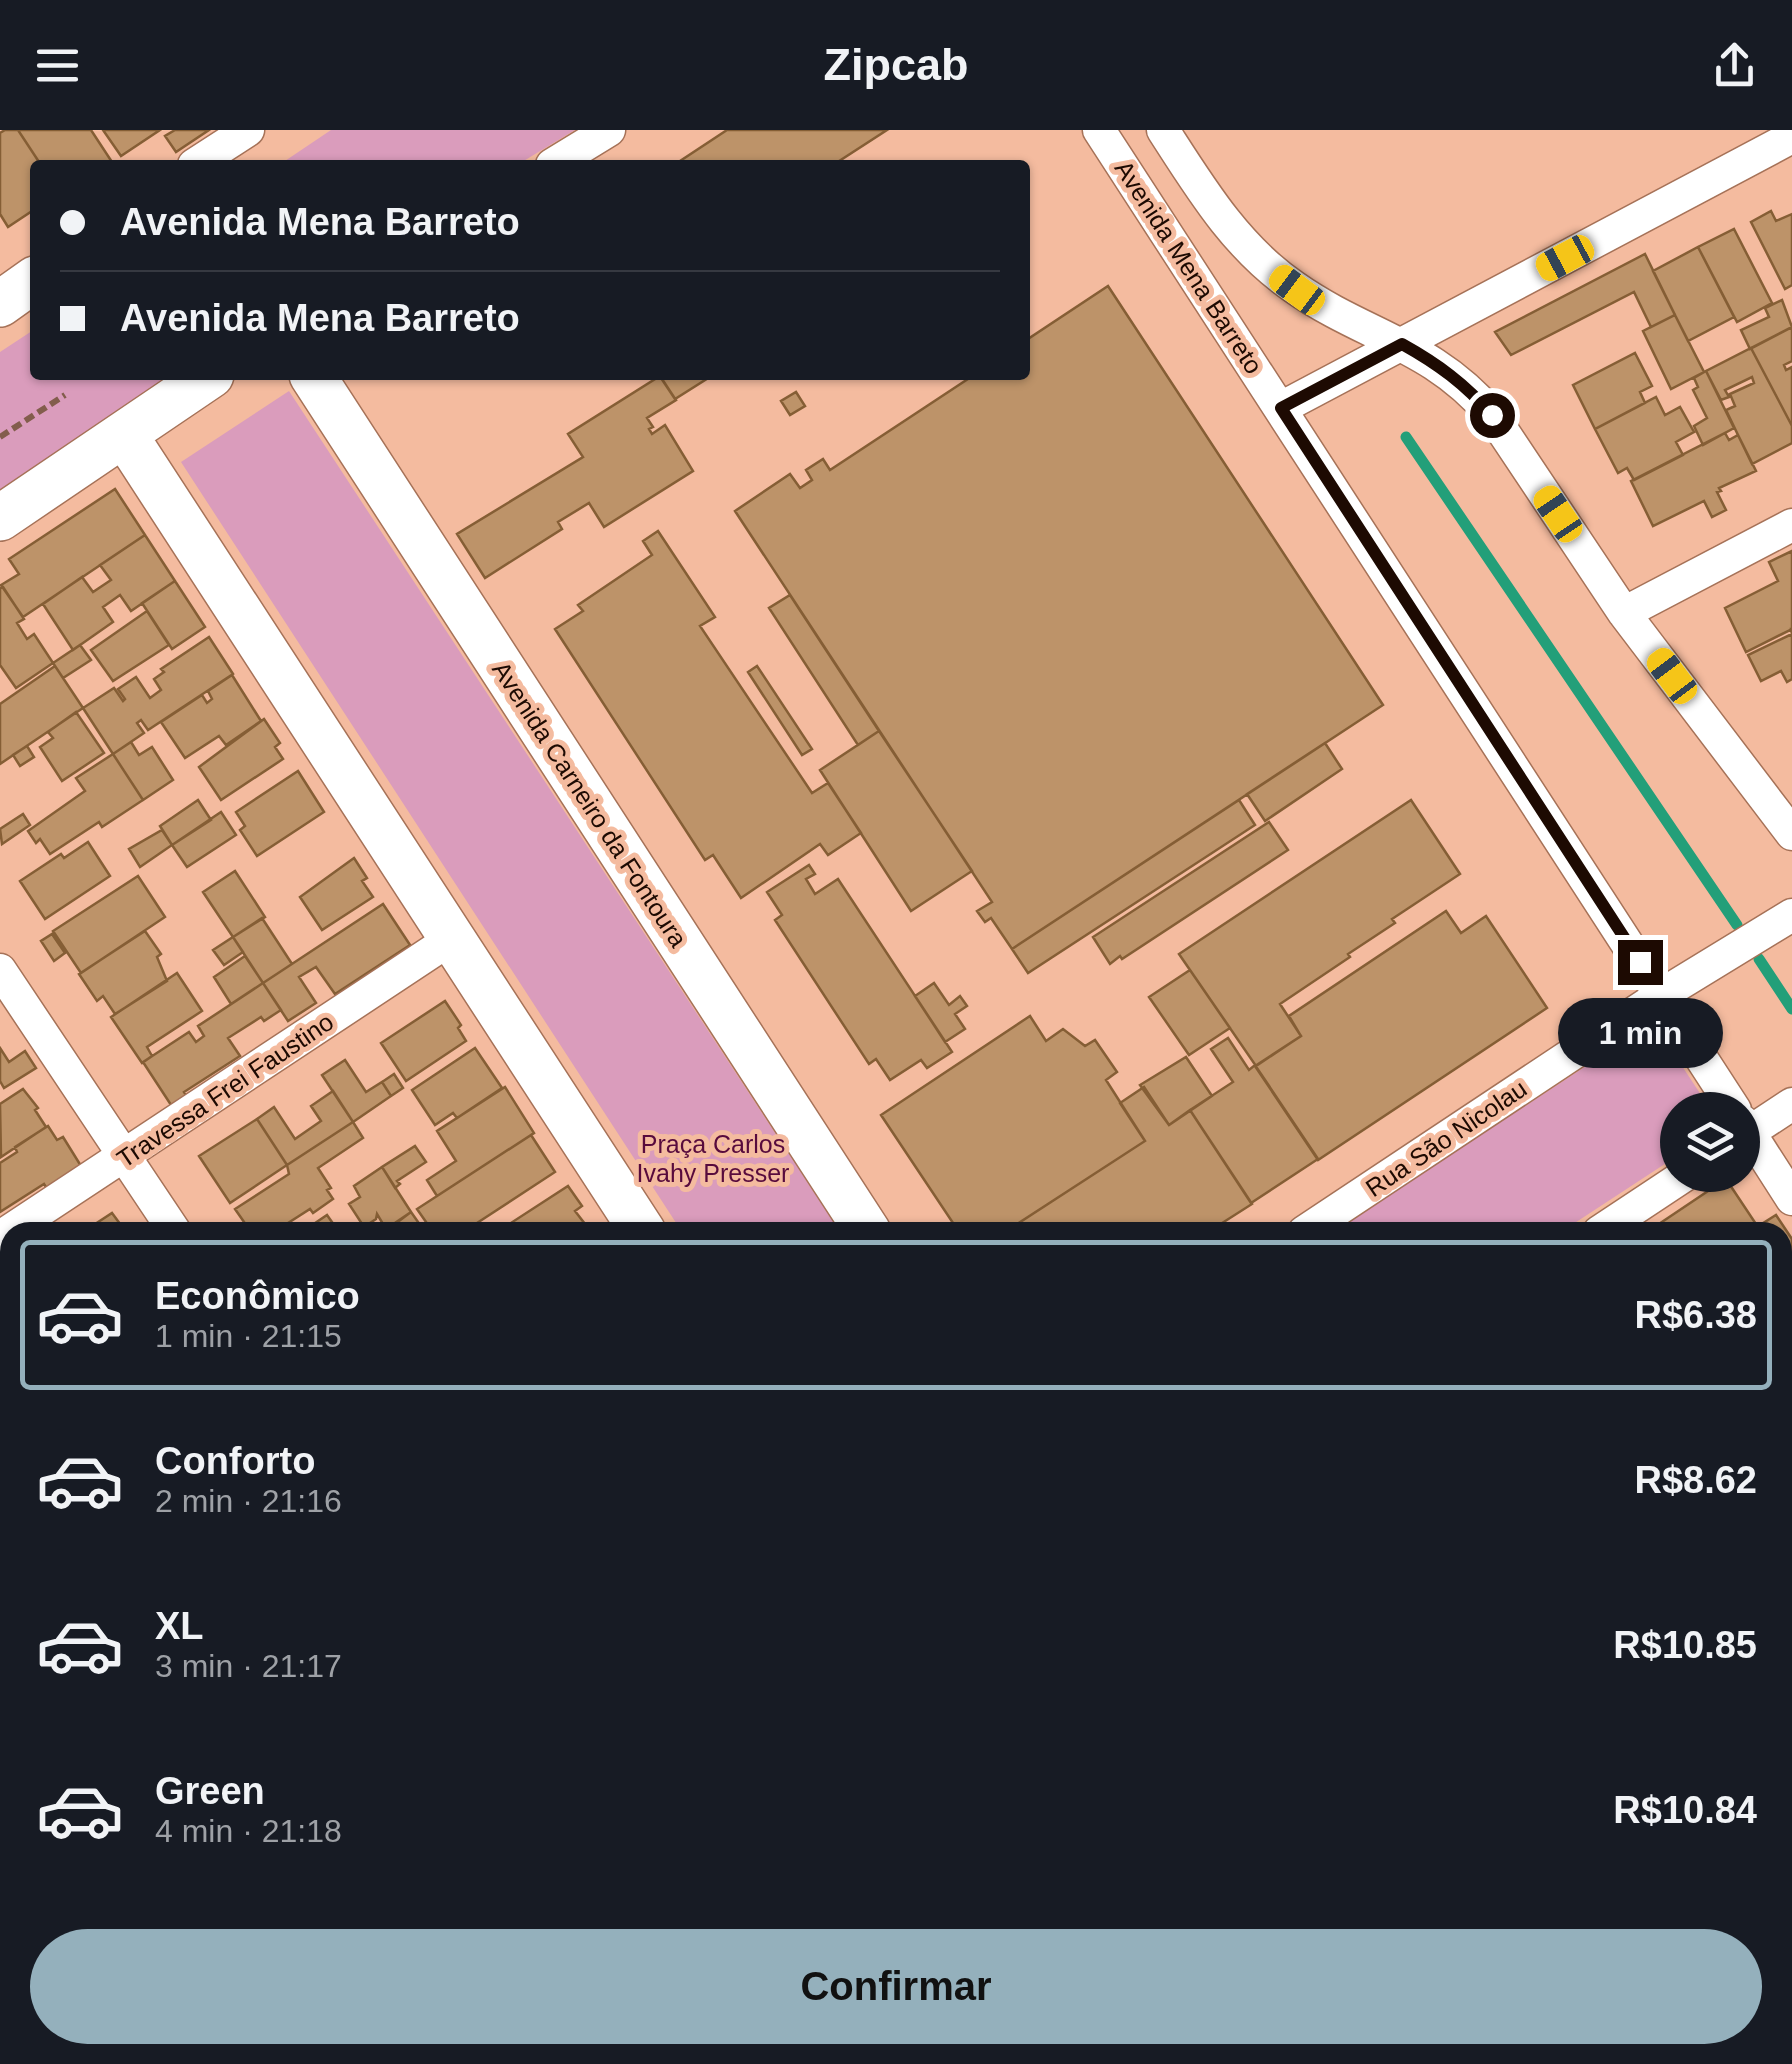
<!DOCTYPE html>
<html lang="pt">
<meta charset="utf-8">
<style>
:root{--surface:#171b24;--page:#20242c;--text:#f1f3f6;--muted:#9ea1a6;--line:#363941;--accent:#94b0bc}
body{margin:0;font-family:Helvetica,sans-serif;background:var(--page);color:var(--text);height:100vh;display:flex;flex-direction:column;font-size:38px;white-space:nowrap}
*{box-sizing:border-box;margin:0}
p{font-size:32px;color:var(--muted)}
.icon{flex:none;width:55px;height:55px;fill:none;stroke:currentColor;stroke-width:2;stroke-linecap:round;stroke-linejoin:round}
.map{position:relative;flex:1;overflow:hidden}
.details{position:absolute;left:0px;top:1092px;width:1792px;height:842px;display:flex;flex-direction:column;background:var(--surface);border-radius:30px 30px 0 0;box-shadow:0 2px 8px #0004}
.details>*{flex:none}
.top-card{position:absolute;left:30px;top:30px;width:1000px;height:220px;border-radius:10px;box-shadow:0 2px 8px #0004;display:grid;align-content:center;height:220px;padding:0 30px;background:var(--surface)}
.controls{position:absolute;left:1660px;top:962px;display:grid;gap:20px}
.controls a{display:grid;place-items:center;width:100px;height:100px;border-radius:50%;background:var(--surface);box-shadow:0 2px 8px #0004;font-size:50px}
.end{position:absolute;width:45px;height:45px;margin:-22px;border:12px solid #1d0a02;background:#fff;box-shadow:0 0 0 5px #fff}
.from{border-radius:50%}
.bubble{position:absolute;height:70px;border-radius:35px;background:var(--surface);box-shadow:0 2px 8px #0004;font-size:32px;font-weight:700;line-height:70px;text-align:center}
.car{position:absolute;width:30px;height:60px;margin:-30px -15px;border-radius:12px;box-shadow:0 0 8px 2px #0007;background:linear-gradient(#f5c518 24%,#345 0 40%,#f5c518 0 76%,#345 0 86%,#f5c518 0)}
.top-card b{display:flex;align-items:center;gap:35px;height:95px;font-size:38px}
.top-card b+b{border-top:2px solid var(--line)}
.top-card i{width:25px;height:25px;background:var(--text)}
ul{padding:18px 0 0;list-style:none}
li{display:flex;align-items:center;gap:30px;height:150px;margin:0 20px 15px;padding:0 10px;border:5px solid transparent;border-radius:10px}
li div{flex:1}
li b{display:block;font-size:38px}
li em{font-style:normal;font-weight:700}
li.on{border-color:var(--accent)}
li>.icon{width:90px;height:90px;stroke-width:1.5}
.primary-button{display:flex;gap:20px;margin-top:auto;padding:20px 30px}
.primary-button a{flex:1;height:115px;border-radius:60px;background:var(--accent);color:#111;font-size:40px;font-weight:700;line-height:115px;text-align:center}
header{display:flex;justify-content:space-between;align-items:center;height:130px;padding:0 30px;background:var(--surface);font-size:45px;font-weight:700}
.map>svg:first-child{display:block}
</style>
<header><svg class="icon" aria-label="menu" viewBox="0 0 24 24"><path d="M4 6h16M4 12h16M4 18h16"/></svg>Zipcab<svg class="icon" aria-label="share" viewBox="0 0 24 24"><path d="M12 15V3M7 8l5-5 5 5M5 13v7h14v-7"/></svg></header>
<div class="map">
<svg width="1792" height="1934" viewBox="0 0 1792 1934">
<rect width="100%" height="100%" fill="#f4bb9f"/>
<path fill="#da9cbc" d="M331,0H575L517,35H279Z
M35,199V245H171L0,362V222Z
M289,261L840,1102H682L181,332Z
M1653,892L1711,980H1678L1677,1026L1561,1102H1333Z
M1031,1925H1151L1156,1934H1017Z
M1216,1925H1379L1385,1934H1222Z"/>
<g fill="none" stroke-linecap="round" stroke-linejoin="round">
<path stroke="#239f79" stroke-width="11" d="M1406,307L1737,795
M1759,829L1792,879"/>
</g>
<path fill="#bd9369" stroke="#855e35" stroke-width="2.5" d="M5,0H18L41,35H35V79L8,97L0,84V3Z
M18,0H91L112,32L106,35H41Z
M103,0H160L121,26Z
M175,0H209L176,22L165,6Z
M727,0H887L833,35H674Z
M727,0H887L833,35H674Z
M1771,81L1776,91L1792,84V155L1785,159L1751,92Z
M1734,99L1772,173L1737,192L1698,117Z
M1698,117L1734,187L1688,211L1653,141Z
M1645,124L1675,185L1651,197L1634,162L1511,225L1495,202Z
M1108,156L1383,575L1012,819L991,788L985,792L977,781L992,772L735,381L790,344L800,358L812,350L806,340L823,329L830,340L974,245H1025V211Z
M1782,170L1792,197L1750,219L1741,200L1769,187L1765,178Z
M1675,185L1704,242L1671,259L1643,201Z
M1792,197V231L1784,235L1786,240L1792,237V296L1751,218Z
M1751,218L1792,296V313L1752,334L1726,280L1735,276L1730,264L1754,253L1752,247L1725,260L1729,267L1721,270L1706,241Z
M1635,223L1652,256L1640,262L1645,273L1595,299L1573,255Z
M1706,241L1734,298L1703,315L1694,296L1707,288L1693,260L1698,257L1694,248Z
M659,245H713L675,269Z
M660,246L676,270L647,288L653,297L649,299L652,304L665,295L693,341L604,397L589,373L558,392L562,399L485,448L457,404L583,327L568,304Z
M796,262L805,276L790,285L781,271Z
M1656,267L1665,285L1680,277L1694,302L1676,312L1683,325L1634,350L1627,338L1618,343L1595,299Z
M1725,303L1729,310L1738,305L1756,341L1719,358L1721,361L1717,362L1726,380L1712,387L1704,371L1653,396L1631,351Z
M115,359L145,405L23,487L1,455L19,444L9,429Z
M658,401L715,487L700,496L812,663L828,653L861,703L828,725L820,714L741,768L713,725L705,730L555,499L583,481L578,475L652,425L643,411Z
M145,405L175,451L131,481L120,465L103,477L113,492L73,520L43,474L82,447L93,462L111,450L100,435Z
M1792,421V499L1746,522L1725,478L1778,451L1769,432Z
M175,451L205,497L172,519L142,473Z
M3,457L24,489L17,493L27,509L34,504L53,533L16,558L0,535V458Z
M790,465L879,601L858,615L769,478Z
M147,481L169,515L113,551L91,520Z
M1791,499H1792V549L1787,552L1781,541L1761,551L1748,525L1792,504Z
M209,507L233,544L148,600L141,590L137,593L144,603L113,624L83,578L114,558L123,571L125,569L118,559L136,547L150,568L161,560L154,549L164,542L161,539Z
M80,515L91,530L63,548L53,533Z
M55,536L83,578L0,634V574Z
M757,536L812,619L802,625L748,542Z
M232,545L261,591L226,615L219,606L185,628L161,592L202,565L207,573L212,569L208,561Z
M76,582L104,623L62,651L40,617L53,608L48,602Z
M264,589L280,613L275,617L283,629L221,670L199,637Z
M879,601L972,741L911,781L820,640Z
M131,612L139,625L152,617L173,650L143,670L113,624Z
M1325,613L1342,639L1265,691L1247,664Z
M27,616L34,627L20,636L13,625Z
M113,624L143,670L102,697L99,692L50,724L40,709L36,713L28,701L85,661L76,648Z
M298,641L324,682L257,726L240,700L245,696L236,682Z
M198,670L211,690L172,715L160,696Z
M1239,670L1255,695L1028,843L1012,819Z
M1411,670L1460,744L1392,789L1395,793L1348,824L1350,827L1280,874L1301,906L1256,936L1179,824Z
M221,682L236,705L187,737L172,715Z
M23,684L30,695L2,714L0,699Z
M1269,692L1288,720L1122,829L1120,826L1110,834L1093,807Z
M162,700L172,715L140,737L129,719Z
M88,712L110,746L45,789L20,751L61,724L64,728Z
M354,728L367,748L362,751L373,767L322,800L300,767Z
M809,735L815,744L806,749L815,764L838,749L952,922L927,938L921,930L890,950L876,929L869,934L775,790L782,785L767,762Z
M235,741L265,787L233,807L203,762Z
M138,746L165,787L81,843L53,801Z
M383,774L410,815L335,864L316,837L299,847L316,873L288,891L263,853Z
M1446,781L1461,803L1486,786L1547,878L1318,1030L1255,936L1301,906L1289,886Z
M262,788L292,834L263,853L233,807Z
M145,801L161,824L157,827L167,851L115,884L103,866L97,871L79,844Z
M52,804L65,823L54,831L41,811Z
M233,807L243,822L224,835L213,820Z
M245,826L263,853L231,874L214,847Z
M1190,840L1230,898L1189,925L1149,867Z
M177,843L202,881L147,917L152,926L142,933L111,887Z
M263,853L281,880L264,891L261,887L228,908L240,926L184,962L188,968L173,978L143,932L189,902L196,912L204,906L198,896Z
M934,853L949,875L960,866L967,876L955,884L965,899L945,912L915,866Z
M445,871L461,895L458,898L466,911L406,951L381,913Z
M1030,886L1046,911L1063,899L1085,916L1095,910L1117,942L1106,950L1145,1011L1005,1102H959L881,985Z
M1228,908L1249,940L1255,935L1318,1029L1251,1073L1190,980L1233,952L1211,919Z
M0,918L9,932L25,921L36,938L4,958L0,951Z
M475,918L502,958L457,988L453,983L435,995L412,960Z
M1186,927L1212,966L1169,995L1140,955Z
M345,930L366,962L382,952L391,966L353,992L322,945Z
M394,944L403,958L391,966L382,952Z
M505,957L534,1003L437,1066L427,1050L456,1031L437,1001Z
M1144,957L1169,995L1190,980L1252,1074L1208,1102H1005L1145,1011L1120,973Z
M23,959L38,978L35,980L46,997L1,1027L0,974Z
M333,961L353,992L287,1035L257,989L274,977L295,1009L321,991L311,976Z
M257,989L287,1035L230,1073L199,1026Z
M353,992L363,1008L318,1038L331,1058L327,1060L333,1069L313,1083L310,1079L274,1102H251L235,1079L289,1044L287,1035Z
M48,996L57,1010L63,1007L81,1036L48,1060L44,1054L0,1082V1033L17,1022L15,1017Z
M531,1005L555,1042L474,1095L480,1102H433L417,1079Z
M415,1016L426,1032L397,1051L400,1054L395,1058L382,1037Z
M382,1037L411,1082L386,1099L377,1084L376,1089L364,1097L349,1074L360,1067L354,1056Z
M1726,1049L1758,1097L1749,1102H1647Z
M568,1056L582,1076L575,1081L585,1094L572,1102H497Z
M411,1082L423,1099L418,1102H401L395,1094Z
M112,1083L126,1102H83Z
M327,1085L339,1102H307L305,1100Z
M1776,1085L1792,1109V1139L1782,1145V1102H1749Z
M1786,1142L1792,1151L1790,1206L1782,1195V1145Z
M1792,1204V1270L1782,1277V1211Z
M10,1242V1275L0,1259V1249Z
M1792,1270V1304L1782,1289V1277Z
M0,1309L10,1324V1347L0,1354Z
M1792,1335V1400L1786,1404L1782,1398V1341Z
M10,1363V1399L0,1406V1370Z
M1787,1405L1792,1412V1466L1786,1470L1782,1465V1408Z
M10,1411V1437L7,1432L0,1434V1417Z
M10,1455V1476L0,1482V1462Z
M1792,1495V1533L1782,1539V1501Z
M1792,1540V1582L1782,1589V1547Z
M10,1704V1764L0,1770V1722L4,1719L0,1711Z
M10,1772V1808L8,1804L3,1807L0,1802L4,1798L0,1792V1780Z
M1786,1867L1792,1876V1932L1789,1934H1681L1695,1925H1782V1869Z
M2,1904L10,1916V1925H16L22,1934H0Z
M70,1925H91L97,1934H57Z
M91,1925H144L147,1931L151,1929L154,1934H97Z
M328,1925H415L418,1931L413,1934H315Z
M455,1925H486L492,1934H460Z
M486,1925H516L519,1930L513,1934H492Z
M531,1925H626L612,1934H536Z
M626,1925H683L689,1934H624L620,1929Z
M768,1925H832L838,1934H774Z
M832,1925H891L892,1927L882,1934H838Z
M1506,1925H1579L1570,1934H1496Z
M1657,1925H1695L1681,1934H1656L1653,1928Z"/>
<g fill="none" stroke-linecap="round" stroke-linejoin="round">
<defs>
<path id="minor" d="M1099,0L1735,980
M1163,0C1201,59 1236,117 1294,157C1365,207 1432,214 1492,285L1624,483L1792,704
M194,35L248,0
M552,35L609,0
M1281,278L1792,7
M1624,483L1792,395
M0,840L175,1102
M1742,991L1792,1069
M1742,1007L1792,974
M1304,1102L1661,865L1792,785
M1599,1102L1685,1045
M0,1111L5,1104L451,809
M0,1580L10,1595
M1782,1789L1792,1804
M221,1925L227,1934
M715,1925L721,1934
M984,1934L998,1925"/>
<path id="secondary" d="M0,174L35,149
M312,245L868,1102
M124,304L643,1102
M0,388L211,245
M1186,1925L1192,1934
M1406,1925L1412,1934"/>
</defs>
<use href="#minor" stroke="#a67258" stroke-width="35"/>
<use href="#secondary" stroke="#a67258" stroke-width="48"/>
<path stroke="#825d4c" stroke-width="6" stroke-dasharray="10 5" stroke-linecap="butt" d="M0,307L65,265"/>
<use href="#minor" stroke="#fff" stroke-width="32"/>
<use href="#secondary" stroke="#fff" stroke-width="45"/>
</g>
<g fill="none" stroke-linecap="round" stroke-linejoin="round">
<path stroke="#1d0a02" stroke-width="12" d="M1492,285C1465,254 1438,234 1402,214L1281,278L1640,832"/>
</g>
<g text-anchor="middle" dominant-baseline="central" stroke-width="10" stroke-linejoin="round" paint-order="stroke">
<g font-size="25" fill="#1d0a02" stroke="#f4bb9f">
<text transform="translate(1189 137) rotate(57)">Avenida Mena Barreto</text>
<text transform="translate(590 674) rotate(57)">Avenida Carneiro da Fontoura</text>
<text transform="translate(225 960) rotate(-34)">Travessa Frei Faustino</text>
<text transform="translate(1446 1008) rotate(-34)">Rua São Nicolau</text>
</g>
<g font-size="25" fill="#580b3d" stroke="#f4bb9f">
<text x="713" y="1014">Praça Carlos<tspan x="713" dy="29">Ivahy Presser</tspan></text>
</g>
</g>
</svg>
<div class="controls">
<a><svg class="icon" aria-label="layers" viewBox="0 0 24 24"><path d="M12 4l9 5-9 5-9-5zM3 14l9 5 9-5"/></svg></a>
</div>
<i class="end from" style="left:1492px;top:285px"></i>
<i class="end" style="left:1640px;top:832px"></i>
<div class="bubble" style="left:1558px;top:868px;width:165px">1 min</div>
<i class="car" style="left:1565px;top:128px;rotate:242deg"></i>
<i class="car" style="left:1297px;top:160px;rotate:307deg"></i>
<i class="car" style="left:1558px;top:384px;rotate:326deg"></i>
<i class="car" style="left:1672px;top:546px;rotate:323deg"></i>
<div class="top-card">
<b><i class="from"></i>Avenida Mena Barreto</b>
<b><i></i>Avenida Mena Barreto</b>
</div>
<section class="details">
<ul>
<li class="on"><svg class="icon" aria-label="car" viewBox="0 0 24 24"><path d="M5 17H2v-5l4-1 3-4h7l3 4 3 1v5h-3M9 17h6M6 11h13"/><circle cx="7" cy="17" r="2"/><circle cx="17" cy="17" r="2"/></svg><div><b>Econômico</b><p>1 min · 21:15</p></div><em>R$6.38</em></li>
<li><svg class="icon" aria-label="car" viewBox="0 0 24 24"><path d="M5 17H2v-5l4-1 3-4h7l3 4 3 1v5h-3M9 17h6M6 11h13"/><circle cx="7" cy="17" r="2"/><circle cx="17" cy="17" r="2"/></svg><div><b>Conforto</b><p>2 min · 21:16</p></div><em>R$8.62</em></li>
<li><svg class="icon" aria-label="car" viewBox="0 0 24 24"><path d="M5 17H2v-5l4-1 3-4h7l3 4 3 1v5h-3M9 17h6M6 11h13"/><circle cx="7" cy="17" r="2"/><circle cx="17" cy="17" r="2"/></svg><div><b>XL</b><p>3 min · 21:17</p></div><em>R$10.85</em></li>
<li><svg class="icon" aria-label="car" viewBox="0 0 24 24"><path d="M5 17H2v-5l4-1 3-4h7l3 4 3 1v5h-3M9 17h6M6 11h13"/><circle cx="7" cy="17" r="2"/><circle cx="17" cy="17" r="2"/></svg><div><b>Green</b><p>4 min · 21:18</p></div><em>R$10.84</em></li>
</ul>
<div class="primary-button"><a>Confirmar</a></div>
</section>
</div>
